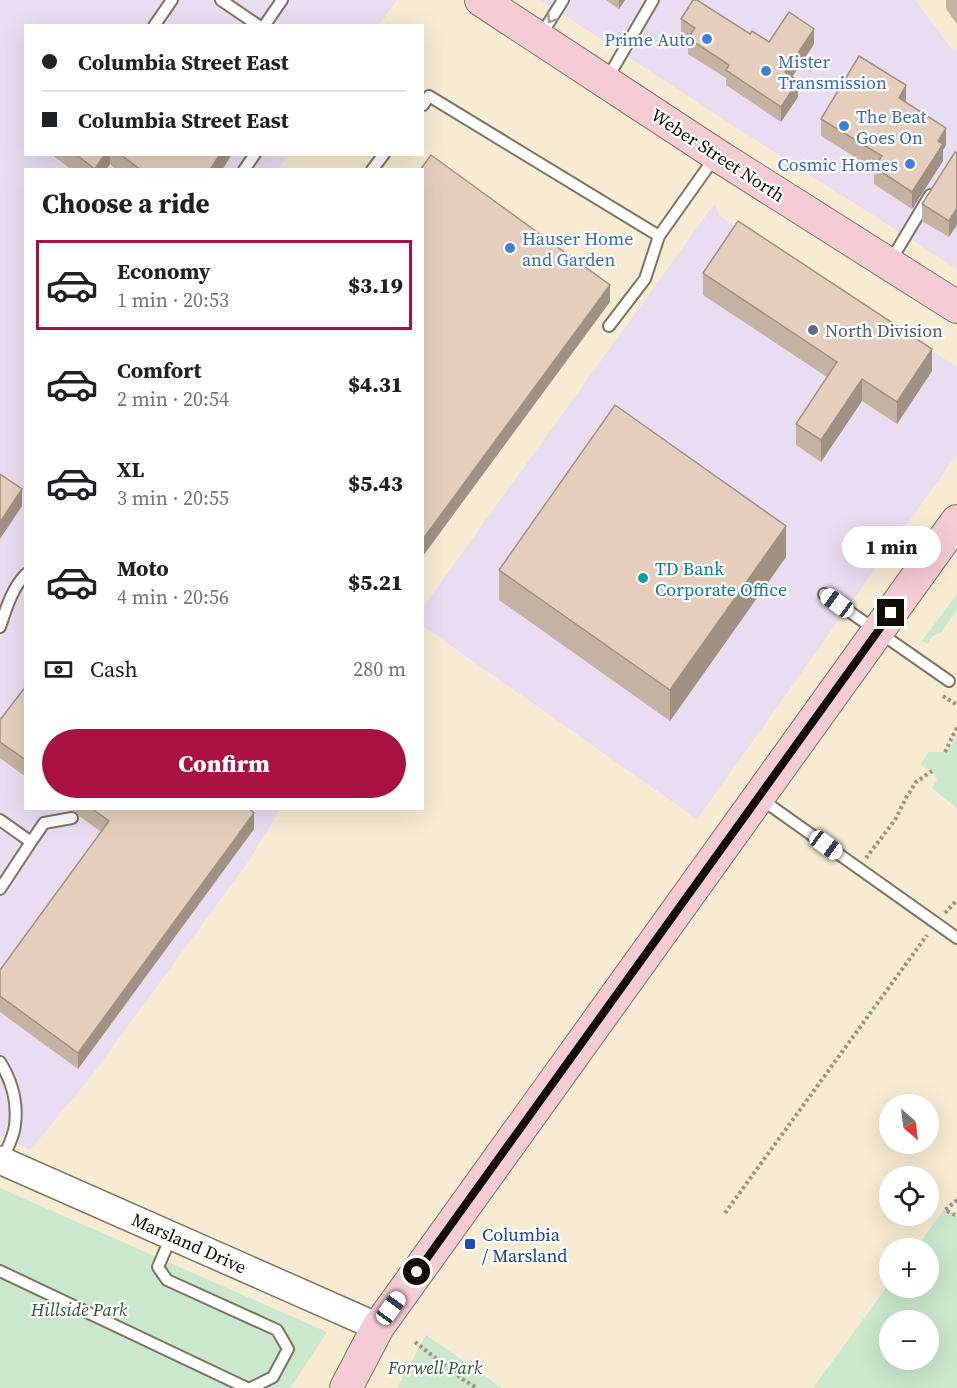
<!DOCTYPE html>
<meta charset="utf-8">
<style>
:root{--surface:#fff;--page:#f6f6f6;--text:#202124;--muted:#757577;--line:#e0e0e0;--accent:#a91240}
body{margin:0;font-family:"Source Serif 4",serif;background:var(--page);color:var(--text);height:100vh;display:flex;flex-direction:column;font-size:22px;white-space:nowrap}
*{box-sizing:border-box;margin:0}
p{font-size:20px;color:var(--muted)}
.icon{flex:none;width:33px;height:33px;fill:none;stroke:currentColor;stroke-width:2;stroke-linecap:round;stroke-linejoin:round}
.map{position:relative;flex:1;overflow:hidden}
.sheet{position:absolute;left:24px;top:168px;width:400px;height:642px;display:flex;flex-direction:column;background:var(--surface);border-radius:0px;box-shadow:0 6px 24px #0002}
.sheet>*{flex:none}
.banner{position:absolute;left:24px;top:24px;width:400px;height:132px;border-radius:0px;box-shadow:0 6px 24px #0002;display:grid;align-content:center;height:132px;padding:0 18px;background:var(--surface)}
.needle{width:39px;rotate:152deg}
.buttons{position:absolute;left:879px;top:1094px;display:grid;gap:12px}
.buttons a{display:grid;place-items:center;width:60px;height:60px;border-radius:50%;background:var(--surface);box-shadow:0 6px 24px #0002;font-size:30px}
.end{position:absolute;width:27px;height:27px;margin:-14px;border:8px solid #100c04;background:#fff;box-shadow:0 0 0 3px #fff}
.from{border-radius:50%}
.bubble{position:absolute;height:42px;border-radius:21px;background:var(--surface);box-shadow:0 6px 24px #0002;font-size:20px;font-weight:800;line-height:42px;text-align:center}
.car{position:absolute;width:18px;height:36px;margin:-18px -9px;border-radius:8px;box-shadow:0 0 4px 2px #0007;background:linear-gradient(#fff 24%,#345 0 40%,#fff 0 76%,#345 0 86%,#fff 0)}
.banner b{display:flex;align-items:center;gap:21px;height:57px;font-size:22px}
.banner b+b{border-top:2px solid var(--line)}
.banner i{width:15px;height:15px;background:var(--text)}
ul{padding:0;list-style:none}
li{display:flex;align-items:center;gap:18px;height:90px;margin:0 12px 9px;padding:0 6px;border:3px solid transparent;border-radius:0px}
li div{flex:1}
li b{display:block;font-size:22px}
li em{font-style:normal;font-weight:800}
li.selected{border-color:var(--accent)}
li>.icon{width:54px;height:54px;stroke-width:1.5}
h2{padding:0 18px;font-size:27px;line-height:72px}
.pay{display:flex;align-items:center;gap:15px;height:66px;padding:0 18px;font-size:22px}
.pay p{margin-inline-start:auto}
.primary-button{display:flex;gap:12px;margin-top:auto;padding:12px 18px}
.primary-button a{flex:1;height:69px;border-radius:36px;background:var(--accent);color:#fff;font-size:24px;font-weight:800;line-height:69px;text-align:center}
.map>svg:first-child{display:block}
</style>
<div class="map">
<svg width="957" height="1388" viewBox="0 0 957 1388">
<rect width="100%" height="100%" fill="#f7ebd2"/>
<path fill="#e9ddf1" d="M0,0H397L379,25L26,26V154L288,155L278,169L26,170V808L280,809L250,859L92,1075L30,1150L0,1135Z
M541,0H915L953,51L957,48V269L723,119Z
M715,203L719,216L957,367V454L697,819L423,626V607Z"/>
<path fill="#cae8cd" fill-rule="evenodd" d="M957,594V609L942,632L933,636L927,644L922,641Z
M957,737V808L932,788L937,779L932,771L920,765L929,752H946Z
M0,1188L327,1332L290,1388H0Z
M945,1208L957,1216V1388H813L889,1284L890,1287H928V1248H916ZM890,1320H928V1359H890Z
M426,1335L502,1388H397Z"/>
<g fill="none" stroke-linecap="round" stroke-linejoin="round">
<defs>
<path id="service" d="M221,0L259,26
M154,26L172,0
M264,26L282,0
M541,35L563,0
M607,79L653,0
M423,105L429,96L659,236L715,157
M244,170L255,154
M372,170L384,154
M890,262L930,195
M609,326L645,279L659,236
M824,594L949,681
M0,627C6,609 12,588 26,574
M761,799L957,938
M0,820L31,842L0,889
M31,842L44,823L72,818
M0,1062C12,1081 18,1101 15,1125C14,1137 7,1149 2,1160
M171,1237L158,1267L167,1280L277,1330L288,1349L273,1377L251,1388
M0,1271L247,1388"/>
<path id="tertiary" d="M0,1160L378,1327"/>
<path id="secondary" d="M481,0L717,155L957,307
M346,1388L378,1327L957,521"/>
</defs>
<use href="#service" stroke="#7f755e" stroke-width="14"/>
<use href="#tertiary" stroke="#7f755e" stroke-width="30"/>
<use href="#secondary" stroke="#7f755e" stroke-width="34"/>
<path stroke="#9d9481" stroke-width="4" stroke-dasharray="3 3" stroke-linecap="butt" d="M943,696L957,705
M945,752L957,727
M866,858L895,820L906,798L916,782L932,771
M945,913L957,900
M957,1200L945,1210L957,1216
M725,1213L927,935
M415,1342L465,1381L477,1388"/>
<use href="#service" stroke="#fff" stroke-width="10"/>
<use href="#tertiary" stroke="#fff" stroke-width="27"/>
<use href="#secondary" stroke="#f6cbd4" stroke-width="32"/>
</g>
<path fill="#c5b2a2" d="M606,0H625L619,9Z
M946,0H957V24L946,9Z
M681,19L750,34L769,42L814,44L792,77L798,97L781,122L726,85V78L688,54V39L681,34Z
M906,102L946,145L943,150V161L912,209L874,184V169L821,136V119Z
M957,153L949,237L922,221V204Z
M51,154H232L222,170H117L110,164L106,170H72Z
M703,273L932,371L897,424L862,401L821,462L796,445V424L827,377L703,295Z
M786,557L670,721L499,600V570Z
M26,686V777L0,758V720Z
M69,808H248L254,829L78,1069L0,1012V970L101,832L79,816L77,813Z"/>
<path fill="#a09184" d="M619,0H625L619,9Z
M814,29V44L785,88V72Z
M798,81V97L781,122V107Z
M906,85V102L899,114V98Z
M946,128V145L943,150V161L912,209V192L938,141Z
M105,154H110V164L106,170H95Z
M220,154H232L222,170H210Z
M957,208V225L949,237V221Z
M610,285V302L423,556V539Z
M932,349V371L897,424V402Z
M862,379V401L821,462V440Z
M22,489V506L0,539V522Z
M786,526V557L670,721V690Z
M254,813V829L78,1069V1053Z"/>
<path fill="#e5cfbc" stroke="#a09184" stroke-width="1.5" d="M693,0H697L750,34L752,31L769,42L789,12L814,29L785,72L798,81L781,107L726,70L729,65L688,38L695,28L681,19Z
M859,56L906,85L899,98L946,128L938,141L943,144L912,192L874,167L882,156L821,119Z
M955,152L957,153V208L949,221L922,204Z
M75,154H105L95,169Z
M120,154H220L210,170H141Z
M431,155L610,285L423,539V170H420Z
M738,221L932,349L897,402L862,379L821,440L796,424L837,362L703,273Z
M615,405L786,526L670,690L499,570Z
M0,474L22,489L0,522Z
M26,686V760L0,742V720Z
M91,808H248L254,813L78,1053L0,996V970L109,821Z"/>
<defs><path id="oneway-chevron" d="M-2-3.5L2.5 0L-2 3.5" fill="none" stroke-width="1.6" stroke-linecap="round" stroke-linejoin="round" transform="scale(1.5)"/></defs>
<use stroke="#9f9e9b" href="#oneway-chevron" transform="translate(551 19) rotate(123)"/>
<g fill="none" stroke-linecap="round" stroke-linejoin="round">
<path stroke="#100c04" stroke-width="8" d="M417,1272L891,613"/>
</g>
<g fill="#3f7fe0" stroke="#fff" stroke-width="2">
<circle cx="707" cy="39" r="6"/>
<circle cx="766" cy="71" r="6"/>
<circle cx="844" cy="126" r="6"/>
<circle cx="910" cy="164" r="6"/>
<circle cx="510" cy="248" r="6"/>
</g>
<circle fill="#5c6f8a" stroke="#fff" stroke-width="2" cx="813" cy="330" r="6"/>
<circle fill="#0f9aa8" stroke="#fff" stroke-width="2" cx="643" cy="578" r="6"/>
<rect fill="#1a4fb4" stroke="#fff" stroke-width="2" x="464" y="1238" width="12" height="12" rx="3"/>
<g text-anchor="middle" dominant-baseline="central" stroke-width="4.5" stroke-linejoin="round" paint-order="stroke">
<g font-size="18" fill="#366cbe" stroke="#fff" text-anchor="start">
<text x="695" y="39" text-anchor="end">Prime Auto</text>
<text x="778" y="61">Mister<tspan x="778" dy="21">Transmission</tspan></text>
<text x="856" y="116">The Beat<tspan x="856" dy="21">Goes On</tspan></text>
<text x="898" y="164" text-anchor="end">Cosmic Homes</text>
<text x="522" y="238">Hauser Home<tspan x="522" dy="21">and Garden</tspan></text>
</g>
<g font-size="18" fill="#100c04" stroke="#fff">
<text transform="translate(718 155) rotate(33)">Weber Street North</text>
<text transform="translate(189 1243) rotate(24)">Marsland Drive</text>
</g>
<g font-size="18" fill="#4e5e75" stroke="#fff" text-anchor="start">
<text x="825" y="330">North Division</text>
</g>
<g font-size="18" fill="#0d838f" stroke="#fff" text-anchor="start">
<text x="655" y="568">TD Bank<tspan x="655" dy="21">Corporate Office</tspan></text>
</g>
<g font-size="18" fill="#164399" stroke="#fff" text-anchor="start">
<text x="482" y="1234">Columbia<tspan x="482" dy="21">/ Marsland</tspan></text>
</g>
<g font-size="18" font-style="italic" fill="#2a5b32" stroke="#fff">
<text x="79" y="1309">Hillside Park</text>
<text x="435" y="1367">Forwell Park</text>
</g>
</g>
</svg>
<div class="buttons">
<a><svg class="needle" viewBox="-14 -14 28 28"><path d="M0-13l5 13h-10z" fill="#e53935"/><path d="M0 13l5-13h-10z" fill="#757577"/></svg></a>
<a><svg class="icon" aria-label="locate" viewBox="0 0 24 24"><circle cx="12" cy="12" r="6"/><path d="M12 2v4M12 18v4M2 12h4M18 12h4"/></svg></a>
<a>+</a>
<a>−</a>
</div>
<i class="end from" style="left:417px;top:1272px"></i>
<i class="end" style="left:891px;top:613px"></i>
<div class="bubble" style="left:842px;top:526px;width:99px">1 min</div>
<i class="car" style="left:837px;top:603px;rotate:306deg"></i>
<i class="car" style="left:826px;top:845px;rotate:126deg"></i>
<i class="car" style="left:391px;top:1308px;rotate:36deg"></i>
<div class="banner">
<b><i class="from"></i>Columbia Street East</b>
<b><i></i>Columbia Street East</b>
</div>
<section class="sheet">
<h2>Choose a ride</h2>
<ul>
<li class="selected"><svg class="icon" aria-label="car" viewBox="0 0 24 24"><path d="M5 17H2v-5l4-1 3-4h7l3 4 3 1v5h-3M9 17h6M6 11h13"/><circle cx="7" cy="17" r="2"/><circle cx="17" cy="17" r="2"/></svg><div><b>Economy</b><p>1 min · 20:53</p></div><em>$3.19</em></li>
<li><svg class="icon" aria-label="car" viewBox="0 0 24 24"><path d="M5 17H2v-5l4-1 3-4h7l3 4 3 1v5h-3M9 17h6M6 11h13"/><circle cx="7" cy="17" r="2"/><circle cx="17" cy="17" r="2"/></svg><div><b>Comfort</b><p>2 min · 20:54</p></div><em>$4.31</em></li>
<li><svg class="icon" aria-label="car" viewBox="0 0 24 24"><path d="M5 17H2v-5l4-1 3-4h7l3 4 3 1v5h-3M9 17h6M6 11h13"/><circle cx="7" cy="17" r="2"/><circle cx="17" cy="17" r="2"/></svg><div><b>XL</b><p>3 min · 20:55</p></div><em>$5.43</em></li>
<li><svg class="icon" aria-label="car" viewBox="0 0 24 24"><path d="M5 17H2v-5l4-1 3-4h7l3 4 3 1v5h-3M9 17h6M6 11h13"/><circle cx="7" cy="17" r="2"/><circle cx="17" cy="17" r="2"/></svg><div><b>Moto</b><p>4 min · 20:56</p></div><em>$5.21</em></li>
</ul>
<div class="pay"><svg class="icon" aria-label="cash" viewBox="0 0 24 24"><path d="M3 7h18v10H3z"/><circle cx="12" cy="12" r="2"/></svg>Cash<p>280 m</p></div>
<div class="primary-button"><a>Confirm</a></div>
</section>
</div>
